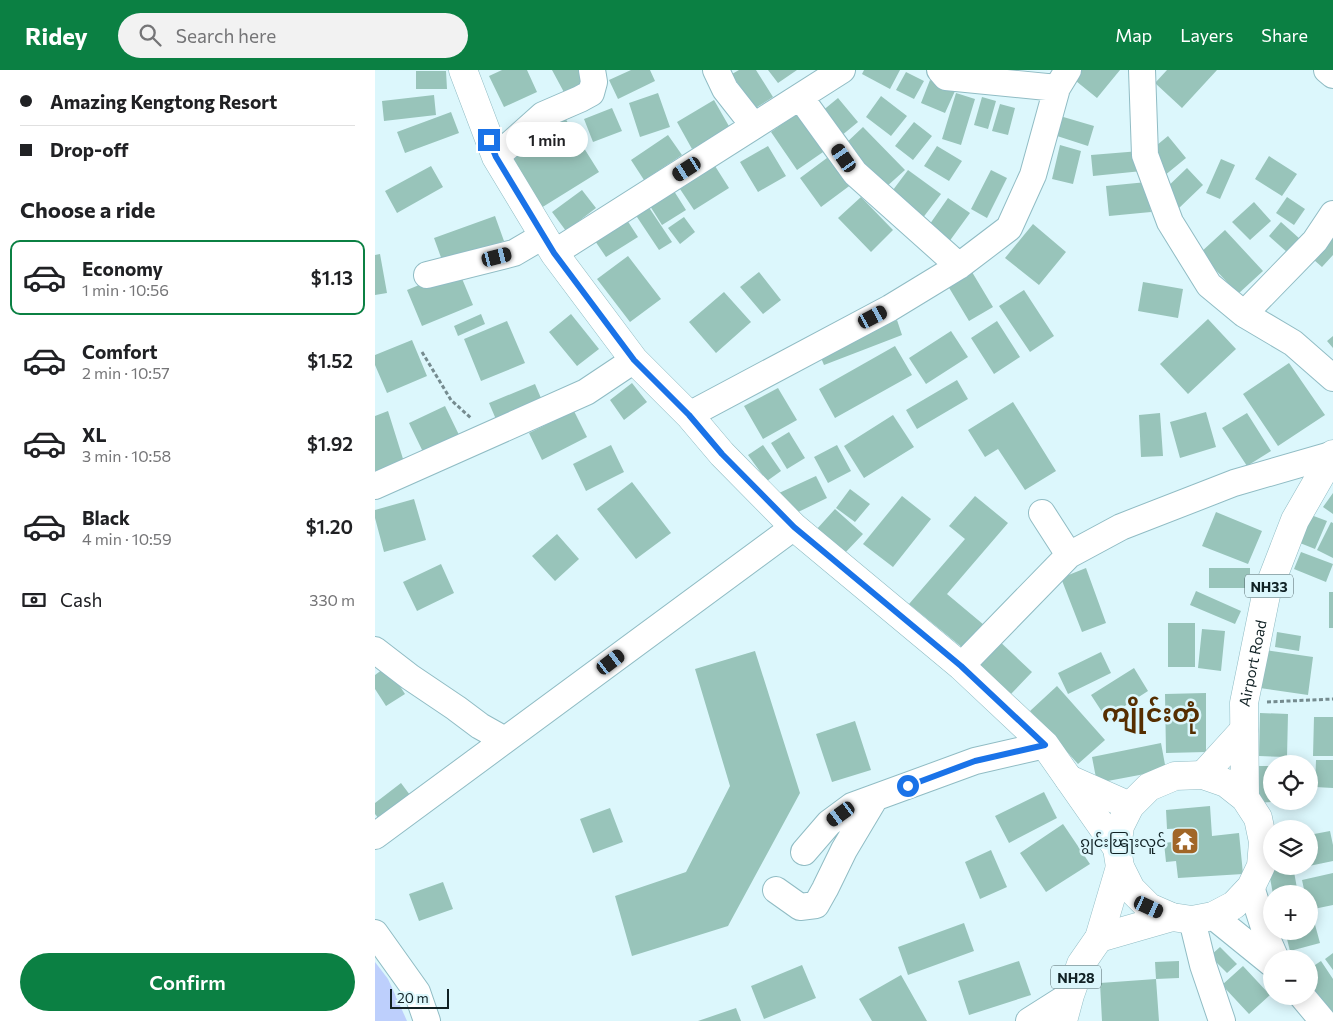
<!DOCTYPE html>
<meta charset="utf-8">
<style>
:root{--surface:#fff;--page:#f2f2f2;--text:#202124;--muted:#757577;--line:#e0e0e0;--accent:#0b8043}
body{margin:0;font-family:Commissioner,"Noto Sans Myanmar",sans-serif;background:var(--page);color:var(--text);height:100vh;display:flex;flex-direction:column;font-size:19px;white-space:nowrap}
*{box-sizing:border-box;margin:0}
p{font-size:16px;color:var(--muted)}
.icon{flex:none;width:28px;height:28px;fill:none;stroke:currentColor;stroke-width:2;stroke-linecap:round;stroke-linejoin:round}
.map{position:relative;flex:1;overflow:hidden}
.drawer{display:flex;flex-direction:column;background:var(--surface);width:375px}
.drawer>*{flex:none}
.guide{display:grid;align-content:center;height:110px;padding:0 20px;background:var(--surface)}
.tools{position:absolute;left:888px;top:685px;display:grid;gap:10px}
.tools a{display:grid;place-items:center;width:55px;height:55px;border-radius:50%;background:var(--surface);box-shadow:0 2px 12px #0003;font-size:25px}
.scale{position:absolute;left:15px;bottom:12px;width:59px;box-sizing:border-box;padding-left:5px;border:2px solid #112225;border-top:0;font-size:14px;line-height:18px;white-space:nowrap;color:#112225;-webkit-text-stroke:4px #dcf7fc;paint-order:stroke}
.end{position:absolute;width:22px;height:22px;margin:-11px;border:6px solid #1a73e8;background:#fff;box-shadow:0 0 0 2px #fff}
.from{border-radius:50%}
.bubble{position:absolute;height:35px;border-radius:18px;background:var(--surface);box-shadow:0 2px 12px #0003;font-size:16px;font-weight:600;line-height:35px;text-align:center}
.car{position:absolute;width:15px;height:30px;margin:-15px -8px;border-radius:6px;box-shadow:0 0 4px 1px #0007;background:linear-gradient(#222 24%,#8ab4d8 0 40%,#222 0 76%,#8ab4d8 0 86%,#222 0)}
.guide b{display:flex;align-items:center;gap:18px;height:48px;font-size:19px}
.guide b+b{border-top:1px solid var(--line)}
.guide i{width:12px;height:12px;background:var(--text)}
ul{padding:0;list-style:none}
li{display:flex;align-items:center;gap:15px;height:75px;margin:0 10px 8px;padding:0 10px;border:2px solid transparent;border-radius:10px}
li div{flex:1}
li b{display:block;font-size:19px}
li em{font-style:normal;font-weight:600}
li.active{border-color:var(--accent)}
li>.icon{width:45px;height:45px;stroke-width:1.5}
h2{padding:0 20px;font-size:22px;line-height:60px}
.pay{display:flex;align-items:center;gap:12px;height:55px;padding:0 20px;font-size:19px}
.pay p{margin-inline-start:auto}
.primary-button{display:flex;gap:10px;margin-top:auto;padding:10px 20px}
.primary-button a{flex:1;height:58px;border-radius:30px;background:var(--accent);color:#fff;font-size:20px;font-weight:600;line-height:58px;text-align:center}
header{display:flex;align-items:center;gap:30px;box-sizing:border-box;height:70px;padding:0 25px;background:var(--accent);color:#fff}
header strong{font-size:24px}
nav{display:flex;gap:28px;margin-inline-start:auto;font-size:18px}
.search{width:350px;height:45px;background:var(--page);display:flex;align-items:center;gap:12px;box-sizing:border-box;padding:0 18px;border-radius:28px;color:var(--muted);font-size:19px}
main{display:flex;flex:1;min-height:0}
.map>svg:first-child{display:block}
</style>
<header>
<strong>Ridey</strong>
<div class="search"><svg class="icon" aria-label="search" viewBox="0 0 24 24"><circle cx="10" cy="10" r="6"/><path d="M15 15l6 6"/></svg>Search here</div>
<nav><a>Map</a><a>Layers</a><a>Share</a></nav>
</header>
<main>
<section class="drawer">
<div class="guide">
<b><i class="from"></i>Amazing Kengtong Resort</b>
<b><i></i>Drop-off</b>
</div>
<h2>Choose a ride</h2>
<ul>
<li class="active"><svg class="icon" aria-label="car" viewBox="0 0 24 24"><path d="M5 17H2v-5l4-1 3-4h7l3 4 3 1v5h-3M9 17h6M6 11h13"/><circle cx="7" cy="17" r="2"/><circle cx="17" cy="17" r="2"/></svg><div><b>Economy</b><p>1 min · 10:56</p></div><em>$1.13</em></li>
<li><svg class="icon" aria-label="car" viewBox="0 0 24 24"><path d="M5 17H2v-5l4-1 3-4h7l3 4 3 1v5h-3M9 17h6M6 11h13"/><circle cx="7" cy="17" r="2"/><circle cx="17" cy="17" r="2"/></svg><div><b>Comfort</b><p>2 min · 10:57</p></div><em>$1.52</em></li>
<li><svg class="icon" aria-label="car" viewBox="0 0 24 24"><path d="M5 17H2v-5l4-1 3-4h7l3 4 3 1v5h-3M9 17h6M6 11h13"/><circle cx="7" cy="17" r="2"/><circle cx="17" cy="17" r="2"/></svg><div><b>XL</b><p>3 min · 10:58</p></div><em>$1.92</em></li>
<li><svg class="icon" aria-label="car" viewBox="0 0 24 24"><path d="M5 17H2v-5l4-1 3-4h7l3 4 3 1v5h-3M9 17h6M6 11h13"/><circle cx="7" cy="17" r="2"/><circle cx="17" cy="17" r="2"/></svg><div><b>Black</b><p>4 min · 10:59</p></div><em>$1.20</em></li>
</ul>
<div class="pay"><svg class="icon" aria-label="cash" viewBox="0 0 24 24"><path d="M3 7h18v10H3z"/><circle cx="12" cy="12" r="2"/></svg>Cash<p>330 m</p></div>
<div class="primary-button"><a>Confirm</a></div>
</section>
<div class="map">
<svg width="958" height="951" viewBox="0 0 958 951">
<rect width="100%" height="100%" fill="#dcf7fc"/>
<path fill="#bdcffc" d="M0,892L13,909L32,951H0Z"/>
<path fill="#98c4ba" d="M127,0H152L162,22L129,37L114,6Z
M177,0H210L217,13L191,26Z
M256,0H275L280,11L243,29L234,10Z
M364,0H381L398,27L379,39L357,4Z
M393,0H422L403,13Z
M489,0H525L515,19L487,4Z
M702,0H745L722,28L696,7Z
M792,0H842L807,38L780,13Z
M41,1H71L72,19H41Z
M531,2L549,11L539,29L521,20Z
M555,10L580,21L570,43L546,33Z
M283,23L295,57L265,67L254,33Z
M581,23L600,29L586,75L567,69Z
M59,25L61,45L9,51L7,31Z
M506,26L532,46L516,66L491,47Z
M607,27L621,31L613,59L599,55Z
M463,28L483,52L466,66L446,42Z
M339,30L355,58L317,79L302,52Z
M625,34L640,38L633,65L617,61Z
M237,38L247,61L218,72L209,49Z
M76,42L84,63L30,83L22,62Z
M424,42L451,80L422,100L396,62Z
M685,46L719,56L713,76L679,65Z
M190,48L224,102L166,138L132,84Z
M539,52L557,66L538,90L520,76Z
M488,57L530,100L510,118L469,75Z
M293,65L307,85L269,110L256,90Z
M793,66L811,88L789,106L771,84Z
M685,75L706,81L698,114L677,109Z
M393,76L411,106L383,122L365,92Z
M562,76L587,91L574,111L549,96Z
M765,81L767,101L718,106L716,85Z
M456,85L477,114L446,137L425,108Z
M894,86L922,104L907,126L880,109Z
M846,89L860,95L845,129L831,123Z
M56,96L68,117L22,143L10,121Z
M340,96L354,118L319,140L305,119Z
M812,98L828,115L803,139L787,122Z
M533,100L566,124L547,149L515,124Z
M616,100L632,108L612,148L596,139Z
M772,112L776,142L734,146L731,116Z
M207,120L221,138L191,161L177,142Z
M299,121L311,140L287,155L275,136Z
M486,127L518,160L496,182L463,148Z
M912,127L930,139L919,155L901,143Z
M573,128L595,143L571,176L550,161Z
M879,132L896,151L875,170L857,152Z
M273,136L297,172L284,180L260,144Z
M120,146L129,171L68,193L59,168Z
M250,147L263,167L231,187L218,168Z
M309,147L320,162L305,174L293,158Z
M906,152L925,169L913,183L894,166Z
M958,153V185L947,197L931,183Z
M658,154L691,182L664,215L630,188Z
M850,160L888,201L863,224L825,183Z
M5,184L12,223L0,225V185Z
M253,186L286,229L255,252L222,209Z
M83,199L98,235L47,256L32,220Z
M384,202L406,230L388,244L365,217Z
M597,202L618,237L594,251L573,216Z
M768,212L808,219L803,248L763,241Z
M649,220L679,266L655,282L624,236Z
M349,222L376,252L341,283L314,252Z
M106,244L110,254L83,266L79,256Z
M196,244L224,279L202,296L174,262Z
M833,249L861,279L813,324L785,294Z
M522,250L527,265L449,295L443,281Z
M132,251L150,293L106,311L89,269Z
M622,251L645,287L619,304L596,268Z
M576,261L593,287L551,314L534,288Z
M958,266V278L952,271Z
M37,270L52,306L12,323L0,295V285Z
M520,276L537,305L460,348L444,319Z
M914,293L950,345L903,376L868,324Z
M582,310L593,329L542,359L531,340Z
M257,313L272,332L249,350L235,330Z
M160,314L169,335L123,354L114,333Z
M403,318L422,350L388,369L369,336Z
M638,332L681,401L650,420L623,379L610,387L593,360Z
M70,336L85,367L49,384L34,353Z
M13,341L29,392L0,401V346Z
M199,341L212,367L167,390L154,363Z
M831,342L841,377L805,388L795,352Z
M785,343L788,386L766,387L764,345Z
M872,343L896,381L872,396L847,358Z
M518,345L539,377L489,408L469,376Z
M414,362L430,388L412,399L396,373Z
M236,375L249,402L211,421L198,394Z
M388,375L406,401L392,411L373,385Z
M462,375L476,401L453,413L439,387Z
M441,406L452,428L415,446L404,423Z
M257,412L296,463L261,489L222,439Z
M475,419L495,434L480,452L461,438Z
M958,423V444L948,437Z
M527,426L556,449L518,497L488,474Z
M600,426L633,453L572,524L609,555L589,579L534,534L590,469L574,456Z
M39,429L51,470L9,482L0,448V440Z
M460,439L488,464L468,485L441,460Z
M841,442L887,461L873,494L827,476Z
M936,445L952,451L940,479L925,473Z
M956,452L958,453V488L942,480Z
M182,464L204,489L180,511L157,486Z
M926,482L958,494L951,512L919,499Z
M66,494L79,523L42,541L28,512Z
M711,498L731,553L707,562L686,508Z
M834,498H875V518H834Z
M821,521L866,541L860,554L815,535Z
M954,522H958V558H954Z
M793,553H820V597H793Z
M827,559L850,561L846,601L823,598Z
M902,562L926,566L924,581L900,577Z
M621,568L657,602L636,624L600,591Z
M890,580L938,587L933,625L885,618Z
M380,581L425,723L353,856L257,886L240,826L311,802L355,716L320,599Z
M726,582L736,603L693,624L683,603Z
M12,596L30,624L11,636L0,619V605Z
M759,598L773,621L731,648L716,625Z
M682,616L730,670L703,694L655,641Z
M831,623V682L791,683L790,624Z
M885,643L913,644L912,687L884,686Z
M939,647H958V686H938Z
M480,651L496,700L457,712L441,664Z
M786,673L791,700L722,713L717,687Z
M941,690H958V718L940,717Z
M881,696H896V732L882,733Z
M26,713L35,725L4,749L0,744V733Z
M669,722L682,748L634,773L620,746Z
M835,736L837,766L864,763L868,804L803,808L801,791L791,792L789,773L814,770L813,758L792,759L791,740Z
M235,738L248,772L218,783L205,749Z
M688,754L715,794L671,822L645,783Z
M955,761L958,775V791L934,796V765Z
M889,776L896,796H918L923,824H898Z
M616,780L632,817L605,829L590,792Z
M958,803V835L934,840V824H930L927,810Z
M68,812L78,839L44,851L34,824Z
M939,851L945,873L915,881L910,861H934V852Z
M589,853L599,881L533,905L523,877Z
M845,877L862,894L852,903L835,886Z
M958,883V900L950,889Z
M644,891L656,925L594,945L583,911Z
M804,891V908L781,909L780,892Z
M946,891L958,909V942L953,945L934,917V899Z
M427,895L441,928L389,949L376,916Z
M868,896L895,925L874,944L847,915Z
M526,905L552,951H497L484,929Z
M781,909L784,951H727L725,913Z
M361,938L366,951H323Z"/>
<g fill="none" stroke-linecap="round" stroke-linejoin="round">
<defs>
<path id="minor" d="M341,0L350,19L379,56
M565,0L571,7L682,18
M767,0L770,85L795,152L834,215L869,244L918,273L958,308
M952,0L958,5
M425,27L480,103L584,196
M121,87L168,45L205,29L216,23L219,12L217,0
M179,183L467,0
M52,205L139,183L168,166
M869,244L940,171L958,144
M314,345L515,238L584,196L634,158L658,105L682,18L693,0
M0,416L211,322L259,290
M667,443L694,485
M0,580L35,607L81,638L105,656L130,670
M586,596L694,485L746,457L859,413L956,385
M0,766L419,457
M429,782L454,753L477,736L600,691L670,675
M876,817L894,873L901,889
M401,820L425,837L441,835L450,819L469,780L500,728
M838,846L896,893
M817,850L828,895L847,951
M0,863L42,922L52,951
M927,926L948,951
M654,951L695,925"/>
<g id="highway">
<path d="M88,0L121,87L179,183L259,290L314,345L347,384L419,457L586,596L670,675L742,778"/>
<path d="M828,705L869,660"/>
<path d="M694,709L755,736"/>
<path id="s1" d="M870,728L851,713L828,705L800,706L774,717L755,736L745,756L742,778L745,797L756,819L774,837L797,847L817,850L838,846L859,835L876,817L886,796L888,772L883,748L870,728L869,633L891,525L920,450L958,384"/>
<path d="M724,868L797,847"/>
<path d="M688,951L695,925L706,894L724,868L745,797"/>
</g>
</defs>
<use href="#minor" stroke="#90bcc4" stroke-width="28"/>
<use href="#highway" stroke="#90bcc4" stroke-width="29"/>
<path stroke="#758b8f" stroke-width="3" stroke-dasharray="4 2.5" stroke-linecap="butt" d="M47,282L76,330L97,349
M892,632L958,629"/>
<use href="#minor" stroke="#fff" stroke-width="26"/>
<use href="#highway" stroke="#fff" stroke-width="28"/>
</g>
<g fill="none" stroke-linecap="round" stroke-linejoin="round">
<path stroke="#1a73e8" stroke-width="6" d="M114,70L121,87L179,183L259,290L314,345L347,384L419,457L586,596L670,675L600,691L533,716"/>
</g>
<defs>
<symbol id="temple-square" viewBox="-11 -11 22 22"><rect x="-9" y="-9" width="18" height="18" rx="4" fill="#a16627" stroke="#dcf7fc"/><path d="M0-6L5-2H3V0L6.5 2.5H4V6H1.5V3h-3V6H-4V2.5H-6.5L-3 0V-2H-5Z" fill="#fff"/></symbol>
</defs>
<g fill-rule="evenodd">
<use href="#temple-square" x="794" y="755" width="32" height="32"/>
</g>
<g text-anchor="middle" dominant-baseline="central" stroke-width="5" stroke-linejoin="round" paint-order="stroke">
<g fill="#dcf7fc" stroke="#4e6266" stroke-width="1">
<rect x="870" y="504.5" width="48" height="23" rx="4"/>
<rect x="676" y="895.5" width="50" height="23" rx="4"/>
</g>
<g font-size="14" font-weight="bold" fill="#112225">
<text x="894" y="516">NH33</text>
<text x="701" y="907">NH28</text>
</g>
<g font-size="15" fill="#112225" stroke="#dcf7fc">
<text stroke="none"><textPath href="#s1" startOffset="592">Airport Road</textPath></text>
</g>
<g font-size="15" fill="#112225" stroke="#dcf7fc" text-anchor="end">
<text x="791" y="771">ၵျွင်းၽြႃးလူင်</text>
</g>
<g font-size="25" font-weight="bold" fill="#562e00" stroke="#dcf7fc">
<text x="776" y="642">ကျိုင်းတုံ</text>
</g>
</g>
</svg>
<div class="tools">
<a><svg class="icon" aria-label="locate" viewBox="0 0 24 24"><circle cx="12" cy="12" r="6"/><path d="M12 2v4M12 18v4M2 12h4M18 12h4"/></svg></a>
<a><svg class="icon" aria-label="layers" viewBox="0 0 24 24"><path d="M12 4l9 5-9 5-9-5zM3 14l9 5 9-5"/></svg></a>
<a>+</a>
<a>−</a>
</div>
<div class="scale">20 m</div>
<i class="end from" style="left:533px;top:716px"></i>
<i class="end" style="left:114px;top:70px"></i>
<div class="bubble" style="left:131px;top:52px;width:82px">1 min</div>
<i class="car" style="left:469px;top:88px;rotate:325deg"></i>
<i class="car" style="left:312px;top:99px;rotate:237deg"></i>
<i class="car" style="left:122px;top:187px;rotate:76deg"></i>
<i class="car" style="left:498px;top:247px;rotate:62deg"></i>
<i class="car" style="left:236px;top:592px;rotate:53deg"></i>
<i class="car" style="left:466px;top:744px;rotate:234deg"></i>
<i class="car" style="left:774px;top:837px;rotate:115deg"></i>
</div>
</main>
